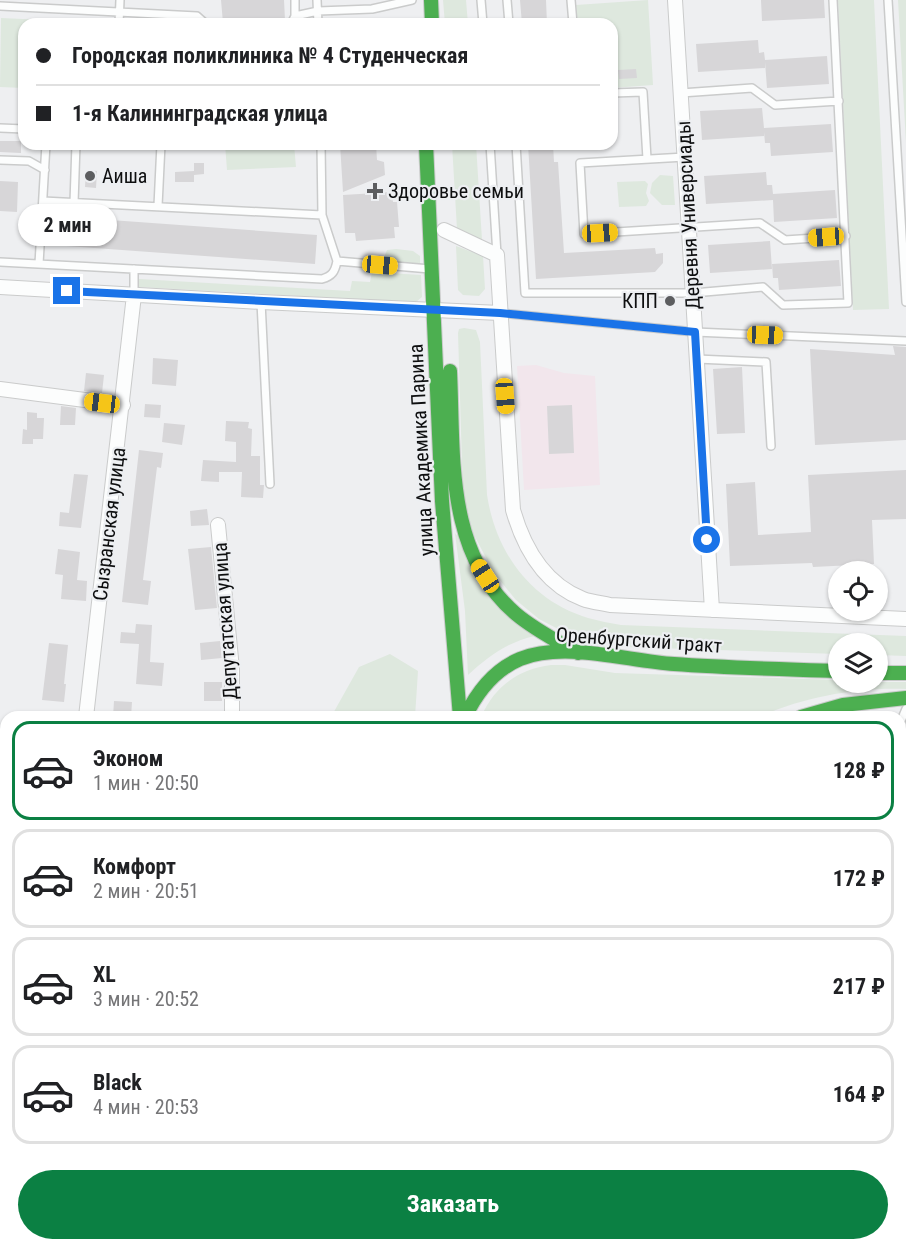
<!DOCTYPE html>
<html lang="ru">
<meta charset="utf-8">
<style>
:root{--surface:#fff;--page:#f6f6f6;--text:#202124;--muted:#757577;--line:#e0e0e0;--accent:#0b8043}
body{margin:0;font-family:"Roboto Condensed",sans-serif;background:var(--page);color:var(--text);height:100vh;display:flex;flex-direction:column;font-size:22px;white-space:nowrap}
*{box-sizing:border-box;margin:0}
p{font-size:20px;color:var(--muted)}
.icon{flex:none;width:33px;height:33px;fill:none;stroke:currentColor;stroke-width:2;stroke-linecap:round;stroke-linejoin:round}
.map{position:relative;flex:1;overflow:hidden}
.drawer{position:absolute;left:0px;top:711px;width:906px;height:540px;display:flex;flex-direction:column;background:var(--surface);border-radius:18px 18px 0 0;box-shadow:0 2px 4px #0004}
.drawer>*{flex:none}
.hud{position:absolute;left:18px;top:18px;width:600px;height:132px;border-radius:18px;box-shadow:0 2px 4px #0004;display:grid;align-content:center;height:132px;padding:0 18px;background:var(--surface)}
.buttons{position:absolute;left:828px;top:561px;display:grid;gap:12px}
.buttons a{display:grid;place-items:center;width:60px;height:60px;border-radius:50%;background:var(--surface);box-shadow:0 2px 4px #0004;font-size:30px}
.end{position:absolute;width:27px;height:27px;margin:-14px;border:8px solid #1a73e8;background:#fff;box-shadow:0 0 0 3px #fff}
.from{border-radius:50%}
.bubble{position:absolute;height:42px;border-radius:21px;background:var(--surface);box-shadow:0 2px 4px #0004;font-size:20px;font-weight:700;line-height:42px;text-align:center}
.car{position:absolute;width:18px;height:36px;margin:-18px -9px;border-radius:8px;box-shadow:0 0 4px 2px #0007;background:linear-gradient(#f5c518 24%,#345 0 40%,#f5c518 0 76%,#345 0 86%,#f5c518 0)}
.hud b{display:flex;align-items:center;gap:21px;height:57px;font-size:22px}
.hud b+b{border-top:2px solid var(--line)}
.hud i{width:15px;height:15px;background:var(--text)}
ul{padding:10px 0 0;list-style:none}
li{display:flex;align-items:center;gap:18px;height:99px;margin:0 12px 9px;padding:0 6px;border:3px solid var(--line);border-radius:18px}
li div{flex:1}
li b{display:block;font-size:22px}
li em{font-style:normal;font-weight:700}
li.selected{border-color:var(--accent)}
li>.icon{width:54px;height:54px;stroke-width:1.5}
.cta{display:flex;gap:12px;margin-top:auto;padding:12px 18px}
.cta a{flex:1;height:69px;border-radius:36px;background:var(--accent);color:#fff;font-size:24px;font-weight:700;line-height:69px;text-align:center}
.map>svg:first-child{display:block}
</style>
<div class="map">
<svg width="906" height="1251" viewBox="0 0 906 1251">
<rect width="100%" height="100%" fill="#eeeff1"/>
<path fill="#f2e6ec" d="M536,365L564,373L595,376L600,485L524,490L517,366Z
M404,1245H518L516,1251H401Z"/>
<path fill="#dee8de" d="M443,0H466L468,24H445Z
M648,0L653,85L612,88V24H578L576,5Z
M838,0H874L889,309L853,310Z
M898,0H906V143Z
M1,18L88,22L87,24H24V88L0,87Z
M225,144H294L296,167L227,170Z
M452,144H476L482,240L457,229Z
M660,175L673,176L675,205H662L650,193L652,183Z
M645,181L648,184L646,193L649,201L646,206L619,207L617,182Z
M456,246L483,256L485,289L479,296L463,295L458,290Z
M396,249L413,251L420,256V265L387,263L385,255L387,250Z
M372,272L421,275L422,297L416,302H408L139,287V279L350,291L352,281L370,282Z
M464,328L476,330L480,342L487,495C496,553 531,601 588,618C599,621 610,623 621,625L906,636V656L878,655V644H838V654L625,647L564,632L539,619L516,600L494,573L473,533L463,496L458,333L459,329Z
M455,533L535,636C507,642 488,657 468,675L465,611Z
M390,654L418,671L415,717H331L359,667Z
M551,665H565L615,673L838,680V682H906V689C858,687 803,697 759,717H481C494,687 518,669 551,665Z
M201,1245H298L294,1251H201Z"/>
<path fill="#d7d6d8" d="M221,0H284L285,20L223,23Z
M520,0H546L547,24H522Z
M761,0H824L825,18L762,21Z
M758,40L759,53L764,52L765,60L827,56L829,84L767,88L765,62V68L698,72L696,44Z
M636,69L637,78L619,79L618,70Z
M762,108L764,128L831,124L833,152L771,156L770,143H765L764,132V136L702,140L700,111Z
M0,141H21V153L0,152Z
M340,144H376L377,160L384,162L385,175L343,192Z
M528,144H553L554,162H558L564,253L655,248L656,254L663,253V263L655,272L536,279Z
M194,163H204V174L194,175Z
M86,170L97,171L96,188L85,187Z
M194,171V182H175V172Z
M766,172L767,185H772L773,194L835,190L837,218L774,222L773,200L706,204L704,176Z
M0,181L18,182L17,212L0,211Z
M392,192L393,202H397L399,227H394L395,238L356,241L355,233H345L343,195Z
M55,216L317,235L315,264L53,245Z
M770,241L772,269L710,273L708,245Z
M839,260L841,286L779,290L778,278H773L772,264Z
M893,346L906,347V440L815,445L810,349L895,355Z
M153,358L178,360L176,386L152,384Z
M742,367L745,433L717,434L713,369Z
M86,373L104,375L102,393L84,391Z
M145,404L161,405L160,418L144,417Z
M572,405L574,453L549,454L547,406Z
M61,406L76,408L75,425H60Z
M27,412L37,413V418H44L43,439H33V444H22L23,429L27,430Z
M226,421L249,422L248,428L252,429L251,456H260V485H264L263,498L241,497L242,472H219V482L201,481L203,460L236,462V442L225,441Z
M164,423L185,425L182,445L162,442Z
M139,450L163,453L161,468L157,467L143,580L151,581L148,605L122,602Z
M906,470V519L872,520L874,564L813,567L812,563L730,566L726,484L755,482L758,535L811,532L808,475Z
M74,474L88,475L81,528L59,526L60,512L69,513Z
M207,509L209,525L191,526L190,511Z
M211,547L217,608L195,610L188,549Z
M58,549L80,552L77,580L87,581L86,601L61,599L63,575L55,574Z
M136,624L152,625L150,662L164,663L162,686L136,684L139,644L120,643L121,632L135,633Z
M220,641L222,658L201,660L200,643Z
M49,643L68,645L64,684H66L64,702L42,700Z
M204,682H222V701H204Z
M114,701L132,702L131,717H113Z"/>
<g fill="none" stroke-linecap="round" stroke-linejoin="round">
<defs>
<path id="lane" d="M295,0V16L318,11L372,9L412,0
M317,0L318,24
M481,0L483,24
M507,0L509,24
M571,0L573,24
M888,0L906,302
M0,6L197,16L206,24
M119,24L120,0
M168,24L169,15
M291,24L295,16
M612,93L643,92L647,159
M681,93L752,88L775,105L839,101
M0,128L24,129
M321,144L322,215L337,261L430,269
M490,144L497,255
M516,144L525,293H693L763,287L783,305L848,303L833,0
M685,157L580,163L584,234L760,223L785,240L846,236
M0,160L29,161L45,170
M43,201L322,215
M74,203L76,144
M158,206L161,144
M0,262L322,279C332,276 335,272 337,261
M39,264L46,144
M134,269V295
M261,302L270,484
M500,313L695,332L906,341
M697,359L766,362L771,446
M900,723L906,709
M0,1026L6,1027"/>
<path id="street" d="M675,0L712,610
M444,230L497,255L513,510C524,548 544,584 583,599C591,602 601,603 610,605L906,619
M0,287L261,302L500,313
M0,389L123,405
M218,525L232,669V717
M86,717L134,295
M0,756L6,757
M99,1251L100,1245"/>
<path id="fast" d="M431,0L432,24
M426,144L442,501L460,717
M450,371C454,456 445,553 516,614C535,630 557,641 578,653
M878,673H906
M465,717C477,692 494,670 520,659C565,641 627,661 674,664C728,668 783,669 838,671
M801,717L843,705L906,698
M339,1251L343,1245
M374,1251L377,1245"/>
</defs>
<use href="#lane" stroke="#cacbcb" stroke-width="10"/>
<use href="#street" stroke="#cacbcb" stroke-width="16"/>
<use href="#fast" stroke="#cacbcb" stroke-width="16"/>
<use href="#lane" stroke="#fcfdfd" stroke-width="7"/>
<use href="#street" stroke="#fcfdfd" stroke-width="14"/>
<use href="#fast" stroke="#4caf50" stroke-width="14"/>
</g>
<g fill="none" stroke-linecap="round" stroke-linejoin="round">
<path stroke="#1a73e8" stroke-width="8" d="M67,291L500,313L695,332L707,540"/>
</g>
<g fill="#5c5d5f" stroke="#edeff2" stroke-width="2">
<circle cx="90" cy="176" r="6"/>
<path d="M372 182h6v6h6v6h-6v6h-6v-6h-6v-6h6z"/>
<circle cx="670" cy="301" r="6"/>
</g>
<g text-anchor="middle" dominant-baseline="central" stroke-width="4.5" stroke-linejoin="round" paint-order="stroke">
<g font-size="20" fill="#0e0f10" stroke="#edeff2" text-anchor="start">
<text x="102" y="176">Аиша</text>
<text x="388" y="191">Здоровье семьи</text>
<text x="658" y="301" text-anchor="end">КПП</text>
</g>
<g font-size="20" fill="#0e0f10" stroke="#edeff2">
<text transform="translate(688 215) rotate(-93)">Деревня Универсиады</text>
<text transform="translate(421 450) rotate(-93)">улица Академика Парина</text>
<text transform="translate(109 524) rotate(-83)">Сызранская улица</text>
<text transform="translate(225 621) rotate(-94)">Депутатская улица</text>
<text transform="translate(639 640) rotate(4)">Оренбургский тракт</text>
</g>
</g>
</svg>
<div class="buttons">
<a><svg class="icon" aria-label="locate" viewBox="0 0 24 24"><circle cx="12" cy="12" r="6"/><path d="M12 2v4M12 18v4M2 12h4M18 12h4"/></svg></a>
<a><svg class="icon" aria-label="layers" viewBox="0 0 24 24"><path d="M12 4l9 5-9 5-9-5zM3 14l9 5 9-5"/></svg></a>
</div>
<i class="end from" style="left:707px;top:540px"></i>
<i class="end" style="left:67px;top:291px"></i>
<div class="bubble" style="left:18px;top:204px;width:99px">2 мин</div>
<i class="car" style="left:600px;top:233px;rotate:87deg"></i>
<i class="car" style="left:826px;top:237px;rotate:266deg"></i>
<i class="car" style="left:380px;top:265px;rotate:95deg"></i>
<i class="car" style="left:765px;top:335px;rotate:92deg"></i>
<i class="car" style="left:505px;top:396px;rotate:176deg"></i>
<i class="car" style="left:102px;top:403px;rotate:277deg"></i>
<i class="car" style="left:485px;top:576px;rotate:327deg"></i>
<div class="hud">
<b><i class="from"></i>Городская поликлиника № 4 Студенческая</b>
<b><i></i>1-я Калининградская улица</b>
</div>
<section class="drawer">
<ul>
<li class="selected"><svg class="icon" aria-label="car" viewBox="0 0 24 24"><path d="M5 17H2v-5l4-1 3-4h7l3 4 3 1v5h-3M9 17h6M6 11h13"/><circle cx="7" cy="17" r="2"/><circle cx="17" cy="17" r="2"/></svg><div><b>Эконом</b><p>1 мин · 20:50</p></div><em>128 ₽</em></li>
<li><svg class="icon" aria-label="car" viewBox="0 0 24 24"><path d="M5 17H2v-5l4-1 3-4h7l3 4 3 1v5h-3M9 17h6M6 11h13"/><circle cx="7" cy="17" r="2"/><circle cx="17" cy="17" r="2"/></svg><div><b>Комфорт</b><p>2 мин · 20:51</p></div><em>172 ₽</em></li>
<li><svg class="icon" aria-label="car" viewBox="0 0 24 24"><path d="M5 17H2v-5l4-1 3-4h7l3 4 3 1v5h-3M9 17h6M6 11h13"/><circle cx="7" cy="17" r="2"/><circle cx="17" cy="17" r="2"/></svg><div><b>XL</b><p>3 мин · 20:52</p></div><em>217 ₽</em></li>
<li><svg class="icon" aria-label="car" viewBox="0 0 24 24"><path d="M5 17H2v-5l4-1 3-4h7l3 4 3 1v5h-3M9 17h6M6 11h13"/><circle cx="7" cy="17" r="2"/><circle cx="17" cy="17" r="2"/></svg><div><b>Black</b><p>4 мин · 20:53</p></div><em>164 ₽</em></li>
</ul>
<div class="cta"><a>Заказать</a></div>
</section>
</div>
